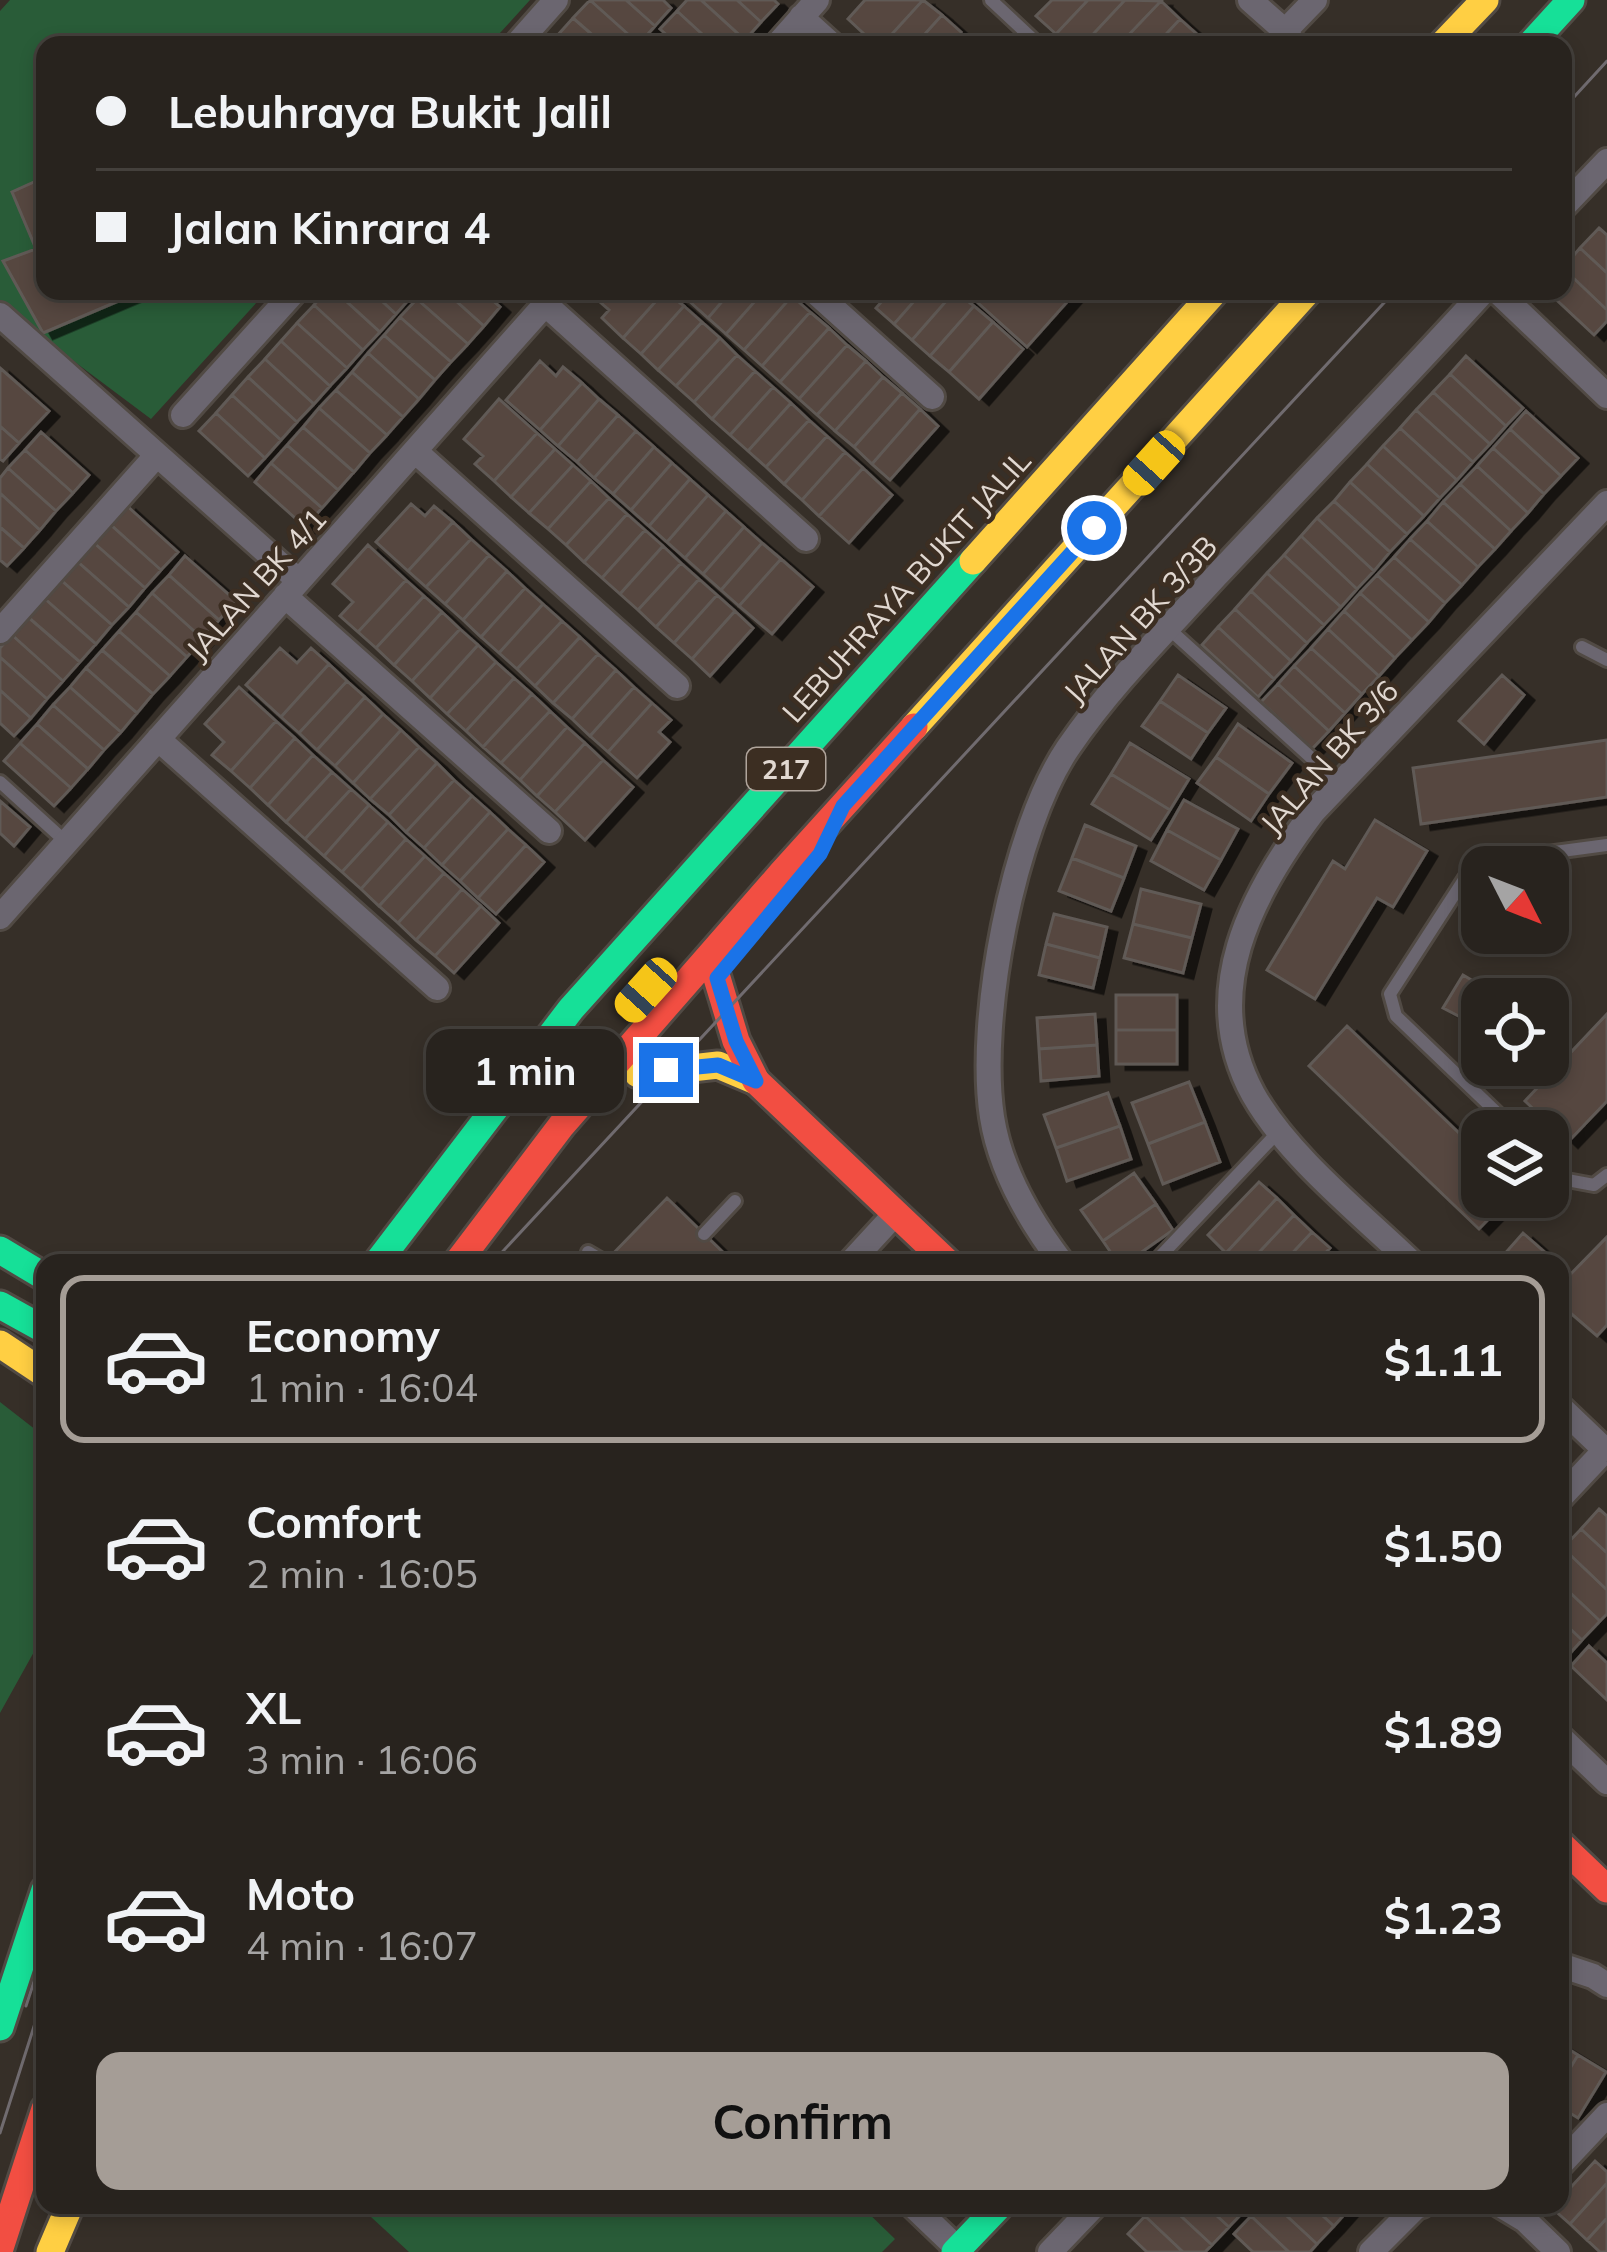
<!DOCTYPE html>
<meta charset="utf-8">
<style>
:root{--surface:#28231e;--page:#342f2b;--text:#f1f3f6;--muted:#a5a4a4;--line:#44403c;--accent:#a59d96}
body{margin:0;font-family:Mulish,sans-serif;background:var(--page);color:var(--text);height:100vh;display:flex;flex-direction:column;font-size:45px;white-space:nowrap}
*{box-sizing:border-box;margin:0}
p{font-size:39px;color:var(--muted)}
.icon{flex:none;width:66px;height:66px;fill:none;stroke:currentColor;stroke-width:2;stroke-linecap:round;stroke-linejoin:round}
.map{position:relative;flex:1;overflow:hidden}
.panel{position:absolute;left:36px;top:1254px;width:1533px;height:960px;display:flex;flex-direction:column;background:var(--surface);border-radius:24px;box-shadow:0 6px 18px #0003,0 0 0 3px var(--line)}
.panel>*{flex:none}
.hud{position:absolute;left:36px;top:36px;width:1536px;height:264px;border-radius:24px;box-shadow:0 6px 18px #0003,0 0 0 3px var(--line);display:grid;align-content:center;height:264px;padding:0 60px;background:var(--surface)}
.needle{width:78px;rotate:132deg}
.tools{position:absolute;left:1461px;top:846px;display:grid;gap:24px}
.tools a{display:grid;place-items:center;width:108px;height:108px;border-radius:24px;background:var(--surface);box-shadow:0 6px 18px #0003,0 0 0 3px var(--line);font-size:60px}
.end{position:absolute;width:54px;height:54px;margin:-27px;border:15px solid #1a73e8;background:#fff;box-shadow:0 0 0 6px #fff}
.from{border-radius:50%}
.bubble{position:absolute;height:84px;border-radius:24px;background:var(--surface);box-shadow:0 6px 18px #0003,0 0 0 3px var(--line);font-size:39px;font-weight:700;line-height:84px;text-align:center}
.car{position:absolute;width:36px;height:72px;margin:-36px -18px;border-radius:15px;box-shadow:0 0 9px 3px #0007;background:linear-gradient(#f5c518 24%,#345 0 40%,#f5c518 0 76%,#345 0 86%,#f5c518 0)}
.hud b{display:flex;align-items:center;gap:42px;height:114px;font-size:45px}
.hud b+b{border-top:3px solid var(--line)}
.hud i{width:30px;height:30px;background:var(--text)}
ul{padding:21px 0 0;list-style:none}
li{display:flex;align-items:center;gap:36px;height:168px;margin:0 24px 18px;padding:0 36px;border:6px solid transparent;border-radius:24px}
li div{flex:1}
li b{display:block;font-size:45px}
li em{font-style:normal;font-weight:700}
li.on{border-color:var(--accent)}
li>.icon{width:108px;height:108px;stroke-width:1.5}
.primary-button{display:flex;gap:24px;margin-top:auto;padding:24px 60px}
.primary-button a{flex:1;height:138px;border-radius:24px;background:var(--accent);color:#111;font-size:48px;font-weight:700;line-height:138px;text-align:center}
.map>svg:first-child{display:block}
</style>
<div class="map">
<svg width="1607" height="2252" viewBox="0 0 1607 2252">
<defs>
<filter id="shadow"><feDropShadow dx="10" dy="5.5" stdDeviation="0" flood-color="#0009"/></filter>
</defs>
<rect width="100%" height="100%" fill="#362f28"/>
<path fill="#295c38" d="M10,0H530L489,45H45V291H267L151,419L0,306V11Z
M0,1402L45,1437V1632L0,1713Z
M358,2205H860L895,2239L882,2252H409Z"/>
<path fill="#56473f" stroke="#615a56" stroke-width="3" filter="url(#shadow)" d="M590,0L639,44L638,45H604L573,18Z
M590,0H626L655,26L639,44Z
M626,0H663L671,8L655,26Z
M687,0H701L745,40L740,45H714L677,11Z
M701,0H737L761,22L745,40Z
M737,0H774L778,4L761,22Z
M865,0H923L882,45H876L848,19Z
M923,0L942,15L915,45H882Z
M1052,0H1088L1056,34L1036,16Z
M1088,0H1125L1083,45H1067L1056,34Z
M1125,0L1161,1L1119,45H1083Z
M1161,1L1180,19L1156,45H1119Z
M677,11L714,45H678L660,29Z
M942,15L961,32L949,45H915Z
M573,18L604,45H567L557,36Z
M1180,19L1200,37L1193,45H1156Z
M45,177V291H142L43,333L3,261L36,249L12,192Z
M1599,228L1607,235V273L1580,248Z
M1580,248L1607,273V310L1563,268Z
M1563,268L1607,310V321L1594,335L1547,291H1563Z
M326,291H335L380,332L363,350L314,305Z
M335,291H371L396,314L380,332Z
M371,291H407L412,296L396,314Z
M424,291H445L484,326L468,344L417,299Z
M445,291H482L500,307L484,326Z
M596,291H665L623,338L602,318L609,310L592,295Z
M665,291L684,306L641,354L623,338Z
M698,291H731L708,318L689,301Z
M731,291H764L726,334L708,318Z
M764,291H787L792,296L744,350L726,334Z
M891,291H923L894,324L876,308Z
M923,291H955L912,340L894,324Z
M955,291L974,306L930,356L912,340Z
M987,291H1072L1075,293L1027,347L977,302Z
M792,296L810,312L762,366L744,350Z
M417,299L468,344L451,362L400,317Z
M314,305L363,350L347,368L297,323Z
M684,306L702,322L658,370L641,354Z
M974,306L993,322L949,372L930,356Z
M810,312L829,328L780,382L762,366Z
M400,317L451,362L435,380L384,335Z
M702,322L720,338L676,386L658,370Z
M993,322L1023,349L979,399L949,372Z
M297,323L347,368L330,386L281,341Z
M829,328L847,345L799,399L780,382Z
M384,335L435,380L419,399L368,353Z
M720,338L737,355L694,402L676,386Z
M281,341L330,386L314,404L265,359Z
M847,345L866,361L817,415L799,399Z
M368,353L419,399L403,417L352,372Z
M737,355L755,371L712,419L694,402Z
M1466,356L1523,408L1506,426L1450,374Z
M265,359L314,404L297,422L248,377Z
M540,361L556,376L563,367L582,383L540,430L506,400Z
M866,361L883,377L835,431L817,415Z
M0,368L49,411L19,443L0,426Z
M755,371L773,387L730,435L712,419Z
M352,372L403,417L387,435L336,390Z
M1450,374L1506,426L1490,444L1433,392Z
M248,377L297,422L281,440L232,395Z
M883,377L902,393L854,447L835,431Z
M582,383L599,399L558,446L540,430Z
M773,387L791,403L748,451L730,435Z
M336,390L387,435L370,453L319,408Z
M1433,392L1490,444L1473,462L1416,410Z
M902,393L920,409L872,464L854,447Z
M232,395L281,440L265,458L216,413Z
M499,399L537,433L494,481L475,464L483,456L464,439Z
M599,399L618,415L577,462L558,446Z
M791,403L809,420L766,467L748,451Z
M319,408L370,453L354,472L303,427Z
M920,409L938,426L890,480L872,464Z
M1416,410L1473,462L1457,480L1400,428Z
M1526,411L1578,458L1561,476L1510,429Z
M216,413L265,458L248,476L199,431Z
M618,415L636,431L594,478L577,462Z
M809,420L827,436L784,484L766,467Z
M0,426L19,443L3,461L0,459Z
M303,427L354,472L338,490L287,445Z
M1400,428L1457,480L1440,498L1383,446Z
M1510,429L1561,476L1544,494L1493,448Z
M636,431L654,447L613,494L594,478Z
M41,432L89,475L73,493L25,450Z
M537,433L555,449L511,497L494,481Z
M827,436L845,452L802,500L784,484Z
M287,445L338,490L322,508L271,463Z
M1383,446L1440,498L1424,516L1367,464Z
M654,447L672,463L631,510L613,494Z
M1493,448L1544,494L1528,513L1477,466Z
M555,449L573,465L529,513L511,497Z
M25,450L73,493L56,511L8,468Z
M845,452L863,468L819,516L802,500Z
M271,463L322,508L305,527L255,482Z
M672,463L690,479L649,526L631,510Z
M1367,464L1424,516L1407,534L1350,482Z
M573,465L591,481L548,529L529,513Z
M1477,466L1528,513L1511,531L1460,484Z
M8,468L56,511L40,530L0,493V478Z
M863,468L892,495L849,543L819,516Z
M690,479L708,495L667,542L649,526Z
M591,481L609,498L566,545L548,529Z
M1350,482L1407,534L1390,552L1334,501Z
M1460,484L1511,531L1495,549L1443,502Z
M0,493L40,530L24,548L0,527Z
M708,495L726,511L685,558L667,542Z
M609,498L627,514L584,562L566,545Z
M1334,501L1390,552L1374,571L1317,518Z
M1443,502L1495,549L1478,567L1427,521Z
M411,504L425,516L434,506L453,522L408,571L376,542Z
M126,505L178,552L161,570L110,524Z
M726,511L744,527L703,574L685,558Z
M627,514L645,530L602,578L584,562Z
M1317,518L1374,571L1357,589L1301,536Z
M1427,521L1478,567L1462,585L1410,539Z
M453,522L471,539L426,587L408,571Z
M110,524L161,570L145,588L93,542Z
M0,527L24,548L7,566L0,560Z
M744,527L762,543L721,590L703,574Z
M645,530L663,546L620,594L602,578Z
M1301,536L1357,589L1341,607L1284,555Z
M471,539L489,555L445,604L426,587Z
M1410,539L1462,585L1445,603L1394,557Z
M93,542L145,588L129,607L77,561Z
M762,543L781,559L739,606L721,590Z
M368,545L406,580L358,632L340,616L353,602L333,584Z
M663,546L681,563L638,610L620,594Z
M489,555L507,571L463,620L445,604Z
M1284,555L1341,607L1324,625L1267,573Z
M185,556L236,601L219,620L169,575Z
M1394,557L1445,603L1429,622L1377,575Z
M781,559L813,587L772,634L739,606Z
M77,561L129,607L112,625L61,580Z
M681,563L699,579L656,627L638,610Z
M507,571L525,588L481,637L463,620Z
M1267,573L1324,625L1307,643L1251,591Z
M169,575L219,620L203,639L152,593Z
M1377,575L1429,622L1412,640L1360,593Z
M699,579L717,595L674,643L656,627Z
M61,580L112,625L96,644L44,598Z
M406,580L424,596L376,648L358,632Z
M525,588L543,604L499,653L481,637Z
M1251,591L1307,643L1291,661L1235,609Z
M152,593L203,639L187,657L136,612Z
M1360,593L1412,640L1395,658L1344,611Z
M717,595L735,611L692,659L674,643Z
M424,596L442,612L394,665L376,648Z
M44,598L96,644L80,662L28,617Z
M543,604L562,621L517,669L499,653Z
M1235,609L1291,661L1274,679L1218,627Z
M735,611L753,628L710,676L692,659Z
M1344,611L1395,658L1379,676L1328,629Z
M136,612L187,657L170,676L119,631Z
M442,612L460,629L412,681L394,665Z
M28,617L80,662L63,681L12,635Z
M562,621L580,637L535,686L517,669Z
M1218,627L1274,679L1258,697L1202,645Z
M460,629L478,645L430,698L412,681Z
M1328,629L1379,676L1362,694L1311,648Z
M119,631L170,676L153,694L102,650Z
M12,635L63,681L47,699L0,657V648Z
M580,637L598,654L553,703L535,686Z
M478,645L496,662L447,714L430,698Z
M280,648L297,663L311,648L329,664L281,717L246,685Z
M1311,648L1362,694L1345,713L1294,666Z
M102,650L153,694L137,713L86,668Z
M598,654L616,670L572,719L553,703Z
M0,657L47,699L31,718L0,690Z
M496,662L514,678L466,731L447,714Z
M329,664L347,681L299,733L281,717Z
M1294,666L1345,713L1329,731L1278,684Z
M86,668L137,713L121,732L70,687Z
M616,670L634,687L590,736L572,719Z
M1178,675L1226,708L1208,733L1160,701Z
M1502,675L1524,695L1484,744L1459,721Z
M514,678L532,694L483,747L466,731Z
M347,681L365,697L317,750L299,733Z
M1278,684L1329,731L1312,749L1261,702Z
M70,687L121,732L104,750L53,705Z
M239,687L276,721L231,771L212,755L224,742L205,724Z
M634,687L652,703L608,752L590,736Z
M0,690L31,718L14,736L0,723Z
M532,694L550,711L501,763L483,747Z
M365,697L383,714L335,766L317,750Z
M1160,701L1208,733L1191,759L1142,726Z
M652,703L671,720L659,732L670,742L637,778L608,752Z
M53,705L104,750L88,769L37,724Z
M550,711L567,727L520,780L501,763Z
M383,714L401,730L353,783L335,766Z
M276,721L295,738L250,788L231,771Z
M37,724L88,769L71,788L20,743Z
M1238,724L1292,763L1269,794L1216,757Z
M567,727L585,743L537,796L520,780Z
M401,730L419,747L370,799L353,783Z
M295,738L313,755L268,805L250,788Z
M1607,740V797L1421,824L1413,768Z
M20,743L71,788L54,806L4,761Z
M585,743L603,760L555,812L537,796Z
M1130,743L1189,779L1170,810L1111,774Z
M419,747L437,763L389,815L370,799Z
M313,755L332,772L286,822L268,805Z
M1216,757L1269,794L1251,821L1197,783Z
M603,760L633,787L585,840L555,812Z
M437,763L454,780L406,832L389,815Z
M332,772L351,789L305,839L286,822Z
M1111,774L1170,810L1151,840L1092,804Z
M454,780L472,796L424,848L406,832Z
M351,789L369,805L324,856L305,839Z
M472,796L490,812L442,865L424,848Z
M1184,800L1238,829L1221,860L1167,830Z
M0,801L30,827L14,846L0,833Z
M369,805L388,822L342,872L324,856Z
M490,812L508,829L460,881L442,865Z
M1375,820L1427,851L1393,907L1377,898L1315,999L1267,970L1333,861L1345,869Z
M388,822L406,839L361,889L342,872Z
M1085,825L1136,846L1124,878L1072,858Z
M508,829L526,845L478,898L460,881Z
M1167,830L1221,860L1204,890L1151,861Z
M406,839L425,856L379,906L361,889Z
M526,845L544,862L496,914L478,898Z
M425,856L444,873L398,923L379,906Z
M1072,858L1124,878L1111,911L1059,891Z
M444,873L462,889L416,940L398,923Z
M462,889L481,906L435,956L416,940Z
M1141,889L1201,904L1192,938L1133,924Z
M481,906L499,923L454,973L435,956Z
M1054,914L1107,927L1100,958L1046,944Z
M1133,924L1192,938L1183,973L1124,958Z
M1046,944L1100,958L1093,988L1039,975Z
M1463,975L1492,992L1488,999H1482V1010L1474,1024L1443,1008Z
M1116,995H1177V1030H1116Z
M1095,1014L1097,1045L1039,1049L1037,1018Z
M1607,1014V1101L1568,1142L1525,1101Z
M1347,1026L1482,1155V1197H1510L1479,1229L1309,1066Z
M1116,1030H1177V1064H1116Z
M1097,1045L1099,1076L1041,1081L1039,1049Z
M1189,1082L1205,1122L1148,1144L1132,1103Z
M1108,1093L1120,1126L1056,1148L1044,1115Z
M1205,1122L1220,1162L1163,1184L1148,1144Z
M1120,1126L1131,1159L1067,1181L1056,1148Z
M1134,1173L1156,1204L1103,1241L1081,1210Z
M1259,1182L1277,1198L1226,1253L1208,1235Z
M667,1198L734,1263H604Z
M1277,1198L1294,1215L1249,1263H1237L1226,1253Z
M1156,1204L1173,1230L1126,1263H1118L1103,1241Z
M1294,1215L1312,1232L1283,1263H1249Z
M1312,1232L1330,1248L1316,1263H1283Z
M1523,1233L1549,1256L1543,1263H1507L1501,1258Z
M1607,1237V1325L1597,1336L1560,1304V1285Z
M1599,1509L1607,1516V1553L1581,1529Z
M1581,1529L1607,1553V1590L1563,1548Z
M1563,1548L1607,1590V1614L1600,1621L1560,1583V1552Z
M1560,1583L1600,1621L1582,1640L1560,1619Z
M1560,1619L1582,1640L1564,1660L1560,1656Z
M1589,1646L1607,1663V1700L1571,1666Z
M1560,2044L1578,2055L1560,2085Z
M1578,2055L1606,2072L1578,2118L1560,2107V2085Z
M1595,2161L1607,2172V2183L1570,2224L1552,2208L1560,2205V2199Z
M1607,2183V2218L1587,2240L1570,2224Z
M1155,2205H1169L1212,2245L1205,2252H1183L1145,2216Z
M1169,2205H1205L1229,2227L1212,2245Z
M1205,2205H1242L1246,2209L1229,2227Z
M1261,2205H1275L1317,2244L1310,2252H1289L1251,2216Z
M1275,2205H1311L1334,2226L1317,2244Z
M1311,2205H1347L1350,2208L1334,2226Z
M1145,2216L1183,2252H1147L1128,2234Z
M1251,2216L1289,2252H1253L1234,2234Z
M1607,2218V2252H1600L1587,2240Z"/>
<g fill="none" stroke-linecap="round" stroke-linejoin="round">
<defs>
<path id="lane" d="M991,0L1039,45
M1168,628L1339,783
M1582,647L1607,660
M0,782L66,842
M1516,1131L1396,1016L1390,994L1465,878L1488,861L1607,845
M1548,1162L1567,1180L1594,1185L1607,1175
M704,1234L735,1201
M588,1252L605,1262
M1154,1263L1279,1131"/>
<path id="street" d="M1250,0L1285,31L1295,45
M801,17L832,45
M1285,31L1315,0
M516,45L556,0
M777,45L817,0
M1563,207L1607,161
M814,291L932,397
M1497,291L1607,396
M545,304L806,539
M0,315L299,581
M183,415L295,291
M415,451L677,686
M285,596L549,831
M0,631L156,456
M158,739L437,988
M0,917L557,291
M850,1263L896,1213
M1062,1263C1030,1221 1000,1169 992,1117C977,1020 1013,829 1068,748C1111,685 1165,632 1216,576C1305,481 1396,388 1484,291
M1412,1263C1361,1214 1287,1155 1253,1094C1198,993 1251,894 1313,812L1607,503
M1560,1407L1605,1450
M1560,1498L1607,1448
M1560,1737L1607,1782
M1560,1965L1593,1976L1607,1985
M1560,2165L1607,2115
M912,2205L958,2249
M1500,2205L1525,2220L1558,2252
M1050,2252L1095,2205
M1371,2252L1416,2207L1422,2205"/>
<path id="fast" d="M1530,45L1571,0
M0,1250L45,1277
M377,1263L571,1009L973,561
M0,1305L45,1330
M0,2027L45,1890
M955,2252L1000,2205"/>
<path id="slow" d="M1442,45L1485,0
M973,561L1215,291
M914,727L1308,291
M638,1074L718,1065L756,1081
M0,1344L45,1374
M50,2252L70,2205"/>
<path id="jam" d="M717,978L736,1041L756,1081L948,1263
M457,1263L561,1126L782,873L914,727
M1560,1844L1607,1889
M0,2248L45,2109"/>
</defs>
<use href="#lane" stroke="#514a44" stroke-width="18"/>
<use href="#street" stroke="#514a44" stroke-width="30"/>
<use href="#fast" stroke="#514a44" stroke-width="33"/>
<use href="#slow" stroke="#514a44" stroke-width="33"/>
<use href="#jam" stroke="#514a44" stroke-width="33"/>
<use href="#lane" stroke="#6b6670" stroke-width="12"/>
<use href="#street" stroke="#6b6670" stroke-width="24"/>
<use href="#fast" stroke="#16e098" stroke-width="27"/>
<use href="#slow" stroke="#ffcf43" stroke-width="27"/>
<use href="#jam" stroke="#f24e42" stroke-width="27"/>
<path stroke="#706b6f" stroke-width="3" d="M1563,109L1607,61
M492,1263L1395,291
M26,2006L45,1948
M0,2133L45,1992"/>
</g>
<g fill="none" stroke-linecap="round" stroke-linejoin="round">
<path stroke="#1a73e8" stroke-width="15" d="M666,1070L718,1065L756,1081L736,1041L717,978L820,854L843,806L1094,528"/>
</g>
<g text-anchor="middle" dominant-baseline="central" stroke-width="9" stroke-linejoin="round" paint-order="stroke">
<rect fill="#3c2e22" stroke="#b0a59c" stroke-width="3" x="747" y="748" width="78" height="42" rx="9"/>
<g font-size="27" font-weight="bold" fill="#e1d8d1">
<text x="786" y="769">217</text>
</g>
<g font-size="30" fill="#e1d8d1" stroke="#3c2e22">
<text transform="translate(256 584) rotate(-48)">JALAN BK 4/1</text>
<text transform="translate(906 586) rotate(-48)">LEBUHRAYA BUKIT JALIL</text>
<text transform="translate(1140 619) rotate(-48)">JALAN BK 3/3B</text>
<text transform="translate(1329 757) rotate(-49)">JALAN BK 3/6</text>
</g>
</g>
</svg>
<div class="tools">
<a><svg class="needle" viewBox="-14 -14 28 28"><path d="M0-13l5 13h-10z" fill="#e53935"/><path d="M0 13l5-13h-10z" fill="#a5a4a4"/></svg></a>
<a><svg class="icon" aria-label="locate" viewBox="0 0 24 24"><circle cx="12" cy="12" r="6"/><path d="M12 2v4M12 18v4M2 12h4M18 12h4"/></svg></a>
<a><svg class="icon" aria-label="layers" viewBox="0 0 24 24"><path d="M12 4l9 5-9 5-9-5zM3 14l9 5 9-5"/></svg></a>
</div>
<i class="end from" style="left:1094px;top:528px"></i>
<i class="end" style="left:666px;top:1070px"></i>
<div class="bubble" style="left:426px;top:1029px;width:198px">1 min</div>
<i class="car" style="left:1154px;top:463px;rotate:222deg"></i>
<i class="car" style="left:646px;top:990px;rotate:222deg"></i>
<div class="hud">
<b><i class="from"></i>Lebuhraya Bukit Jalil</b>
<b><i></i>Jalan Kinrara 4</b>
</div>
<section class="panel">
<ul>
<li class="on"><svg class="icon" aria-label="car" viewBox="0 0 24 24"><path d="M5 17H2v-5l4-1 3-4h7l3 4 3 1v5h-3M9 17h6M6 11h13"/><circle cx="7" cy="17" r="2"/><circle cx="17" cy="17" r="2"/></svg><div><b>Economy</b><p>1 min · 16:04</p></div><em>$1.11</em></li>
<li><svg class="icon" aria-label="car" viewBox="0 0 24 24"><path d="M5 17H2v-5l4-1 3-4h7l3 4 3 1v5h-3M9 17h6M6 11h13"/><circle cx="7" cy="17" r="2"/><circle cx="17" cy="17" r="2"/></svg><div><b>Comfort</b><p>2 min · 16:05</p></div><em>$1.50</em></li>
<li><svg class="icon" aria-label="car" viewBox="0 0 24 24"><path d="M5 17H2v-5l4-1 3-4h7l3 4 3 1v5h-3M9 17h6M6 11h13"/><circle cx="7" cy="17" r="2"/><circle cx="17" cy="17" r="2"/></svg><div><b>XL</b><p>3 min · 16:06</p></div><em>$1.89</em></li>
<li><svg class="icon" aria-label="car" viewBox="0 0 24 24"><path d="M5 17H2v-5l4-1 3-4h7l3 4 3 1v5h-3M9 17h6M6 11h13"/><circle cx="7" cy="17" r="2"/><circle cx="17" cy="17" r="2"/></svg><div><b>Moto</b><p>4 min · 16:07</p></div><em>$1.23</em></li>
</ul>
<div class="primary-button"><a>Confirm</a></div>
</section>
</div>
